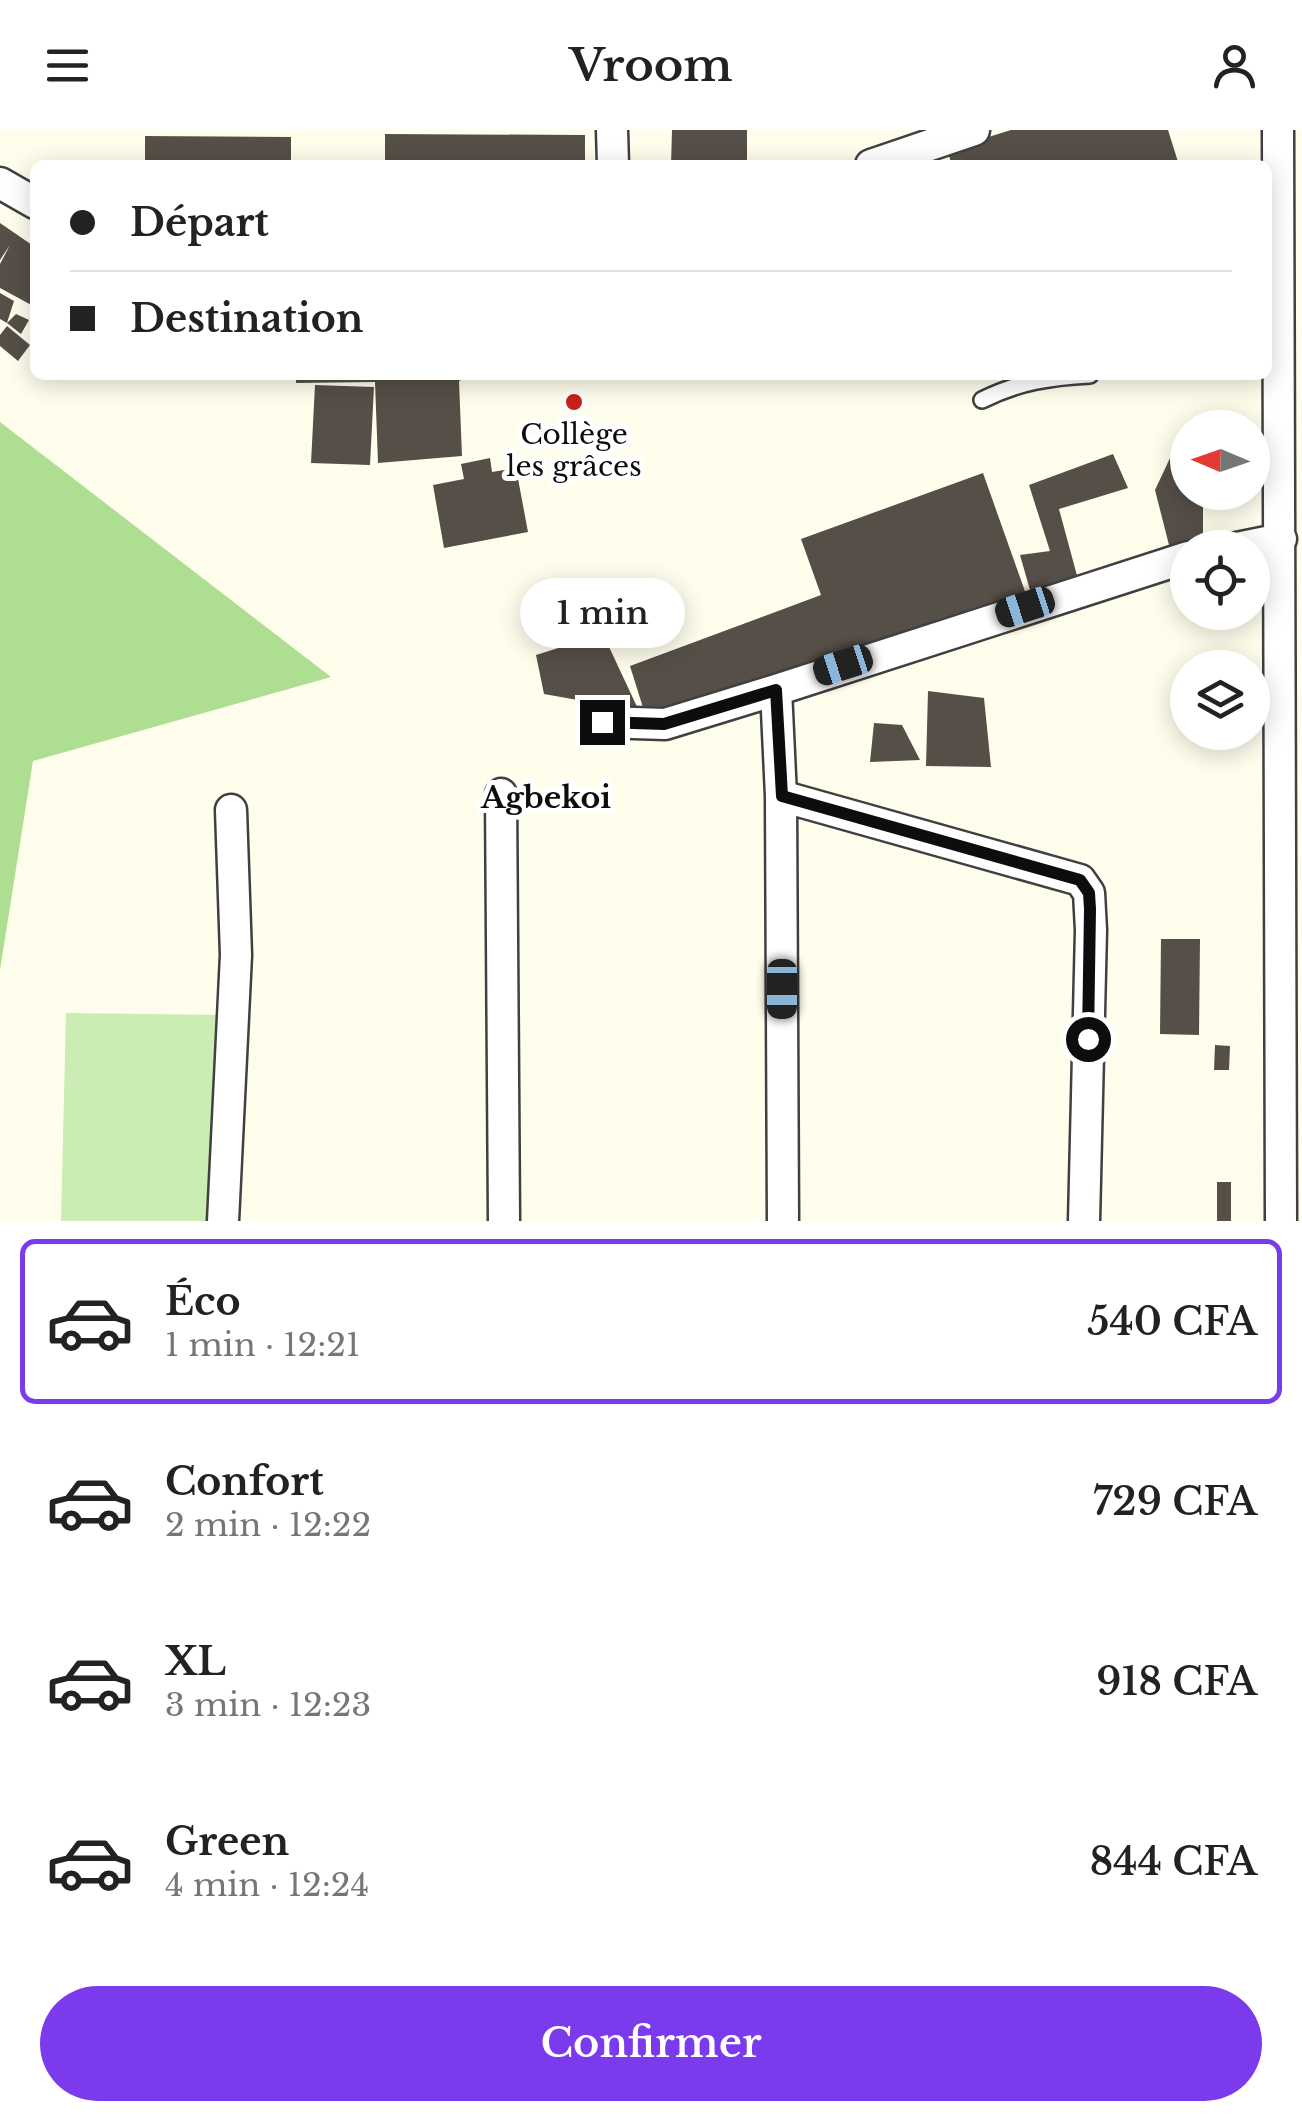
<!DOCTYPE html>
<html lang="fr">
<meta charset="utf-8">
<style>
:root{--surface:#fff;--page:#f2f2f2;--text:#222;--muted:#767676;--line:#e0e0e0;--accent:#7c3aed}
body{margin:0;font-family:"Libre Baskerville",serif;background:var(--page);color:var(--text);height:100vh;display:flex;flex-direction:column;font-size:38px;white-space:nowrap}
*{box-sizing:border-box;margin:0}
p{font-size:32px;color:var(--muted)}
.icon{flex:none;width:55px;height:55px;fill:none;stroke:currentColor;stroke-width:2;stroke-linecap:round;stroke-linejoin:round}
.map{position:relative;height:1091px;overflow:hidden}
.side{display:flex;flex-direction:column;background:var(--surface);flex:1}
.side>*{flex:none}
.hud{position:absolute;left:30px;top:30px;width:1242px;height:220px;border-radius:15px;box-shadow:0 5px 25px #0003;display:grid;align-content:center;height:220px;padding:0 40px;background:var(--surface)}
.needle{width:65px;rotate:272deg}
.fabs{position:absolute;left:1170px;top:280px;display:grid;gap:20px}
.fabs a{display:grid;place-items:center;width:100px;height:100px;border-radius:50%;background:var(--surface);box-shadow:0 5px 25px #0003;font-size:50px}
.end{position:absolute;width:45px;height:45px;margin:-22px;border:12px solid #0d0d0d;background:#fff;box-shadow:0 0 0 5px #fff}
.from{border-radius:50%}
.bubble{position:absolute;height:70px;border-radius:35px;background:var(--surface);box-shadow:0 5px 25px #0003;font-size:32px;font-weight:600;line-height:70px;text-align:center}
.car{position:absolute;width:30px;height:60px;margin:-30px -15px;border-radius:12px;box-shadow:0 0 8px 2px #0007;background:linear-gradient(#222 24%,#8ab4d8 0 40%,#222 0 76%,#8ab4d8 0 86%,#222 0)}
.hud b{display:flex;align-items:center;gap:35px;height:95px;font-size:38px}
.hud b+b{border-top:2px solid var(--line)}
.hud i{width:25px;height:25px;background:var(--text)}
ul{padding:18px 0 0;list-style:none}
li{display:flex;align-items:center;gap:30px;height:165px;margin:0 20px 15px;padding:0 20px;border:5px solid transparent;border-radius:15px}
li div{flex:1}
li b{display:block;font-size:38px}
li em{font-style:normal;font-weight:600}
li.current{border-color:var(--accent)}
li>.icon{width:90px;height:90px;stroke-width:1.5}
.action{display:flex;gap:20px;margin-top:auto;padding:20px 40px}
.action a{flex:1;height:115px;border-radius:60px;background:var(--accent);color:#fff;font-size:40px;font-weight:600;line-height:115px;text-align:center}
header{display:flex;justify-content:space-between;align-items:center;height:130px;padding:0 40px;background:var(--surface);font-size:45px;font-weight:600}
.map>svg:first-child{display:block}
</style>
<header><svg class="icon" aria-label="menu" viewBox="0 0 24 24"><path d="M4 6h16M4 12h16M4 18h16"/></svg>Vroom<svg class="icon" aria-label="person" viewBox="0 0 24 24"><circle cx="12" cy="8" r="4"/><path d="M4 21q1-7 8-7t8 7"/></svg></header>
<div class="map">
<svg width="1302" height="1091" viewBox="0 0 1302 1091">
<rect width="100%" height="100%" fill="#fffdec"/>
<path fill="#cbecb3" d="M66,883L225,885L217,1091H61Z"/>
<path fill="#adde91" d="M0,292L331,547L33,631L0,840Z"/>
<path fill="#564f48" d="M672,0H747V35H671Z
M1011,0H1168L1179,35H952L947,20Z
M385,4L585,5V35H385Z
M145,6L291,7V35H145Z
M0,93L35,117V177L0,158V134L10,115L0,130Z
M0,163L14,171L7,193L0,189Z
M16,184L29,190L21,204L7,193Z
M7,196L30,215L18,231L0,216V205Z
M296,245H473L459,251L462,326L378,333L375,252L296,253Z
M315,255L374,257L370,335L311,333Z
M1179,309L1188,314V362H1203V410L1169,415L1155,360Z
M1113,324L1128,358L1059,379L1079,453L1032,467L1020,425L1050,421L1029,355Z
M490,328L492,342L516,338L528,402L444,418L433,355L464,349L461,334Z
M983,343L1027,467L940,498L934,492L798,541L732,571L715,561L645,584L630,536L821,465L801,409Z
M603,504L639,581L544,564L536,525Z
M928,561L984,568L991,637L926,636Z
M874,593L902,595L920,630L870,632Z
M1161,809H1200L1199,905L1160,904Z
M1215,915L1230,916L1229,940H1214Z
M1217,1052H1231V1091H1217Z"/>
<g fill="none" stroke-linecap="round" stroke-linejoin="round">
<defs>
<path id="service" d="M982,270C1018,252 1050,247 1090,245"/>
<path id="minor" d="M612,0L613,35
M1278,0L1281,1091
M871,35L974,0
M0,53L35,73
M1237,418L1281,409
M603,592L665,594L776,560
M501,664L504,1091
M781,666L1080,750L1089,763L1091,800L1084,1091
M223,1091L236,825L231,680
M783,1091L781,666L776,560L1188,427"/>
</defs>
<use href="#service" stroke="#404040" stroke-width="20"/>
<use href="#minor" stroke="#404040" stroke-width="35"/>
<use href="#service" stroke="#fff" stroke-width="15"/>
<use href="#minor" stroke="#fff" stroke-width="30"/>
</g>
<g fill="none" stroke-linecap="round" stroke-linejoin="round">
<path stroke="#0d0d0d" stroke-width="12" d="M602,592L664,594L776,560L782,666L1080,750L1089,763L1090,779L1088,909"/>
</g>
<circle fill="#c7211a" stroke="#fff" stroke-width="4" cx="574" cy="272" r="10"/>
<g text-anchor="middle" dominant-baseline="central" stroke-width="10" stroke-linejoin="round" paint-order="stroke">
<g font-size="28" fill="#0d0d0d" stroke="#fff">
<text x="574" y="304">Collège<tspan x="574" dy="32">les grâces</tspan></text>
</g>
<g font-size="30" font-weight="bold" fill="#0d0d0d" stroke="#fff">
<text x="546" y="667">Agbekoi</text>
</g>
</g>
</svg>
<div class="fabs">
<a><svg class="needle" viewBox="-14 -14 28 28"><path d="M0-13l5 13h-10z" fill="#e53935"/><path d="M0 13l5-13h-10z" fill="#767676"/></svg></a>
<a><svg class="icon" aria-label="locate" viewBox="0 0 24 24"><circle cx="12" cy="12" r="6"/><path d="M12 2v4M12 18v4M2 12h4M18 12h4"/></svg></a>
<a><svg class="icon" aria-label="layers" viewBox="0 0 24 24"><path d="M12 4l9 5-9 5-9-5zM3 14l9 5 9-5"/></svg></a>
</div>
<i class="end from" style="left:1088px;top:909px"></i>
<i class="end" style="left:602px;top:592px"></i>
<div class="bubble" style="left:520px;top:448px;width:165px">1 min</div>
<i class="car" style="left:1025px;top:477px;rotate:252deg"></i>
<i class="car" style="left:843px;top:535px;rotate:252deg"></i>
<i class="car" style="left:782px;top:859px;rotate:180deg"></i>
<div class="hud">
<b><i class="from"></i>Départ</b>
<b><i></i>Destination</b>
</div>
</div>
<section class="side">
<ul>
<li class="current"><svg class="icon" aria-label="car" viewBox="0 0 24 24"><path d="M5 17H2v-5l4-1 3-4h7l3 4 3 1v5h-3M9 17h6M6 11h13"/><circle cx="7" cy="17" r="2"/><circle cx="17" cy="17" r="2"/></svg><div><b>Éco</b><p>1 min · 12:21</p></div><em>540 CFA</em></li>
<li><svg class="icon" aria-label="car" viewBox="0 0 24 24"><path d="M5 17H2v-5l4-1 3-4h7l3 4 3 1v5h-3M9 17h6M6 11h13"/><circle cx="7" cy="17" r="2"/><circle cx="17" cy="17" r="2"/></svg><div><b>Confort</b><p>2 min · 12:22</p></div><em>729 CFA</em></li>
<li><svg class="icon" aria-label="car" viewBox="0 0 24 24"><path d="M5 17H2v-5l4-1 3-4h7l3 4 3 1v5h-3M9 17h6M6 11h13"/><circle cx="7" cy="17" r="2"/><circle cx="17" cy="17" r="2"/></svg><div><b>XL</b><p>3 min · 12:23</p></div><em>918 CFA</em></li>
<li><svg class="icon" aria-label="car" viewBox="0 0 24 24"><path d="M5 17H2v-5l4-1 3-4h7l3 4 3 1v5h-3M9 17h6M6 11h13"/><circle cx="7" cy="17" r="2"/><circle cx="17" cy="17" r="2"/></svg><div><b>Green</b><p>4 min · 12:24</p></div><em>844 CFA</em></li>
</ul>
<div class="action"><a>Confirmer</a></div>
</section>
